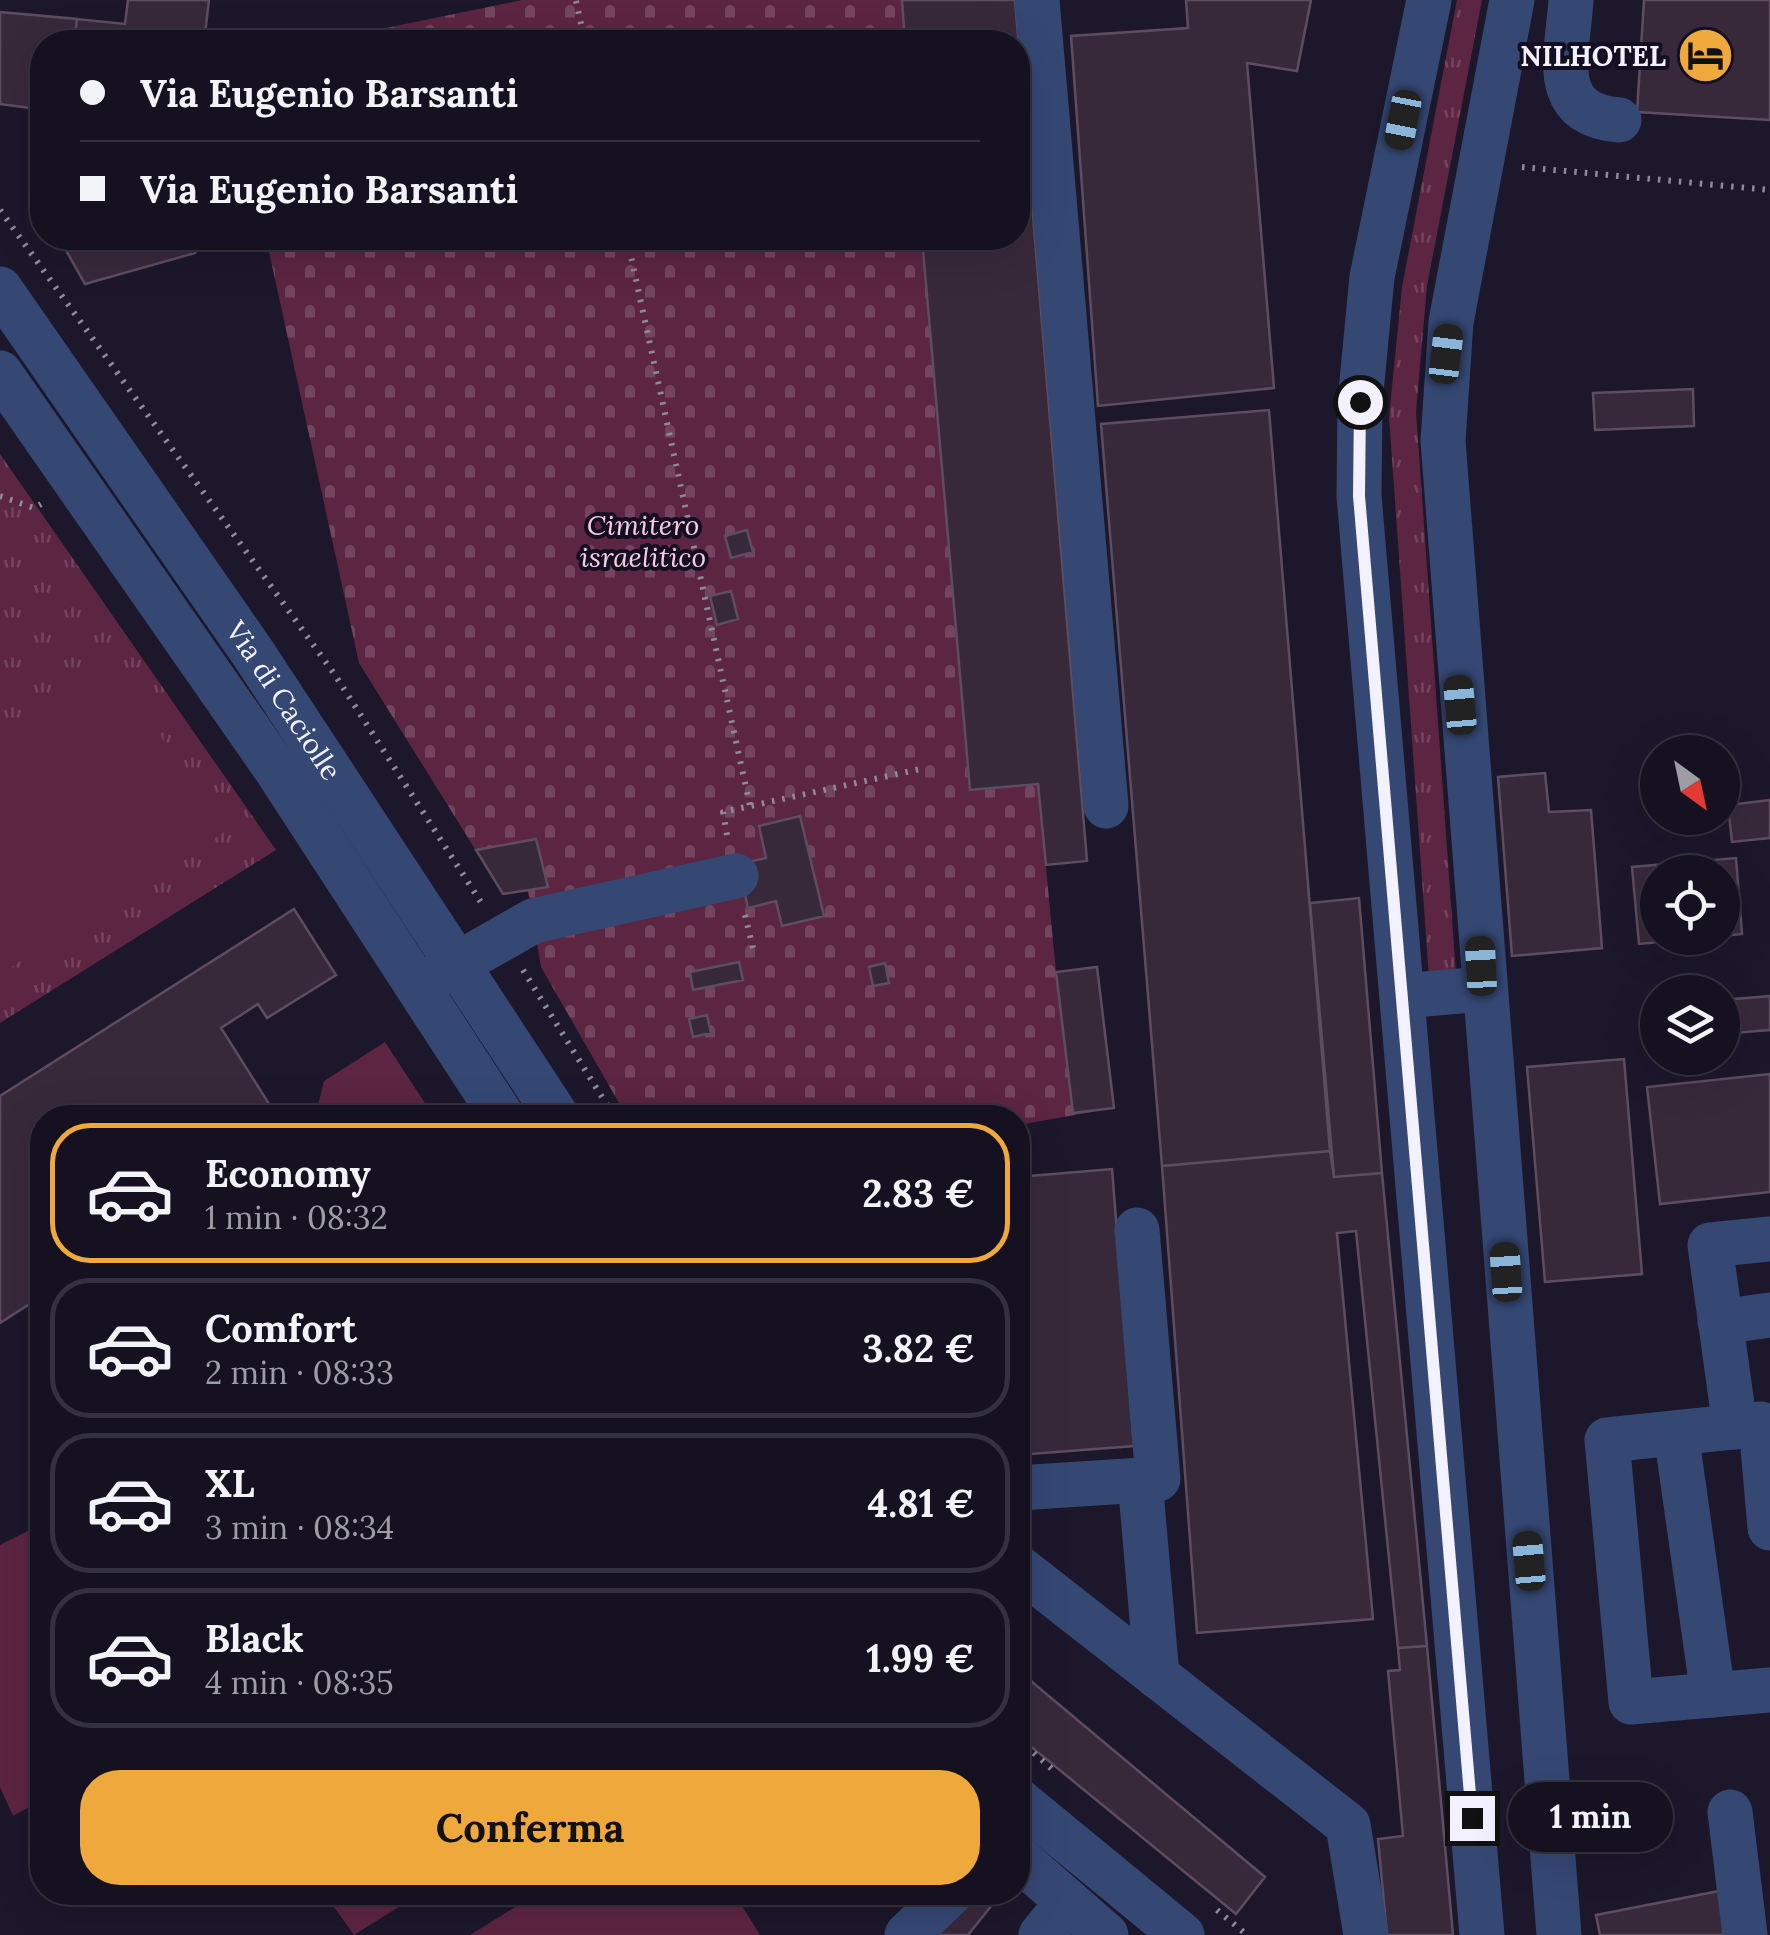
<!DOCTYPE html>
<html lang="it">
<meta charset="utf-8">
<style>
:root{--surface:#151120;--page:#1e1a29;--text:#f1f3f6;--muted:#9d9da5;--line:#34313e;--accent:#eea83c}
body{margin:0;font-family:Lora,serif;background:var(--page);color:var(--text);height:100vh;display:flex;flex-direction:column;font-size:38px;white-space:nowrap}
*{box-sizing:border-box;margin:0}
p{font-size:32px;color:var(--muted)}
.icon{flex:none;width:55px;height:55px;fill:none;stroke:currentColor;stroke-width:2;stroke-linecap:round;stroke-linejoin:round}
.map{position:relative;flex:1;overflow:hidden}
.details{position:absolute;left:30px;top:1105px;width:1000px;height:800px;display:flex;flex-direction:column;background:var(--surface);border-radius:40px;box-shadow:0 10px 40px #0002,0 0 0 2px var(--line)}
.details>*{flex:none}
.hud{position:absolute;left:30px;top:30px;width:1000px;height:220px;border-radius:40px;box-shadow:0 10px 40px #0002,0 0 0 2px var(--line);display:grid;align-content:center;height:220px;padding:0 50px;background:var(--surface)}
.needle{width:65px;rotate:147deg}
.tools{position:absolute;left:1640px;top:735px;display:grid;gap:20px}
.tools a{display:grid;place-items:center;width:100px;height:100px;border-radius:50%;background:var(--surface);box-shadow:0 10px 40px #0002,0 0 0 2px var(--line);font-size:50px}
.end{position:absolute;width:45px;height:45px;margin:-22px;border:12px solid #f3f1ff;background:#111;box-shadow:0 0 0 5px #111}
.from{border-radius:50%}
.bubble{position:absolute;height:70px;border-radius:35px;background:var(--surface);box-shadow:0 10px 40px #0002,0 0 0 2px var(--line);font-size:32px;font-weight:800;line-height:70px;text-align:center}
.car{position:absolute;width:30px;height:60px;margin:-30px -15px;border-radius:12px;box-shadow:0 0 8px 2px #0007;background:linear-gradient(#222 24%,#8ab4d8 0 40%,#222 0 76%,#8ab4d8 0 86%,#222 0)}
.hud b{display:flex;align-items:center;gap:35px;height:95px;font-size:38px}
.hud b+b{border-top:2px solid var(--line)}
.hud i{width:25px;height:25px;background:var(--text)}
ul{padding:18px 0 0;list-style:none}
li{display:flex;align-items:center;gap:30px;height:140px;margin:0 20px 15px;padding:0 30px;border:5px solid var(--line);border-radius:40px}
li div{flex:1}
li b{display:block;font-size:38px}
li em{font-style:normal;font-weight:800}
li.on{border-color:var(--accent)}
li>.icon{width:90px;height:90px;stroke-width:1.5}
.primary-button{display:flex;gap:20px;margin-top:auto;padding:20px 50px}
.primary-button a{flex:1;height:115px;border-radius:40px;background:var(--accent);color:#111;font-size:40px;font-weight:800;line-height:115px;text-align:center}
.map>svg:first-child{display:block}
</style>
<div class="map">
<svg width="1770" height="1935" viewBox="0 0 1770 1935">
<defs>
<pattern id="grass-tufts" width="24" height="20" patternUnits="userSpaceOnUse" patternTransform="scale(2.5)"><rect width="24" height="20" fill="#5c2542"/><path d="M3 7l-1-3M5 7V3M7 7l1-3M15 17l-1-3M17 17v-4M19 17l1-3" fill="none" stroke="#74455e"/></pattern>
<pattern id="cemetery-stones" width="16" height="16" patternUnits="userSpaceOnUse" patternTransform="scale(2.5)"><rect width="16" height="16" fill="#5c2542"/><path d="M2 7V4a2 2 0 0 1 4 0v3zM10 15v-3a2 2 0 0 1 4 0v3z" fill="#74455e"/></pattern>
</defs>
<rect width="100%" height="100%" fill="#1c172b"/>
<path fill="url(#grass-tufts)" d="M1457,0H1482L1427,286L1416,412L1456,975L1429,978L1389,417L1402,287Z
M0,454L276,850L0,1023Z"/>
<path fill="url(#cemetery-stones)" d="M522,0H902L905,42H318Z
M266,238H922L969,789L1038,784L1056,972L1097,967L1114,1108L1018,1125V1118L627,1117L541,967L528,891L503,894L359,663Z"/>
<path fill="#5c2542" d="M118,670L223,833L0,974V745Z
M385,1042L434,1117H315L324,1081Z
M42,1524V1800L13,1816L0,1787V1545Z
M324,1893H421L354,1935Z
M538,1893H734L760,1935H470Z"/>
<path fill="#38293a" stroke="#5e4d60" stroke-width="2.5" d="M128,0H209L204,42H74L77,19L125,24Z
M902,0H1015L1087,861L1046,865L1038,784L970,790L922,238H1018V42H905Z
M1186,0H1311L1297,71L1247,63L1274,388L1098,406L1071,36L1188,28Z
M1644,0H1770V120L1637,112Z
M0,12L77,19L74,42H42V104L30,108L0,104Z
M42,104V147L30,108Z
M59,238H92L94,242L111,238H191L195,253L85,284Z
M1693,389L1694,426L1595,430L1593,393Z
M1269,410L1330,1151L1162,1166L1101,424Z
M747,530L753,552L731,558L725,536Z
M731,591L738,619L717,625L710,596Z
M1545,773L1549,812L1591,810L1602,948L1512,956L1498,777Z
M1770,800V838L1732,842L1728,805Z
M800,816L824,916L782,926L776,901L748,908L738,864L766,858L759,826Z
M536,839L548,887L503,894L476,850Z
M1736,858L1742,934L1722,936V872H1658V938H1704L1639,944L1632,867Z
M1359,898L1382,1173L1334,1177L1310,903Z
M294,909L336,975L267,1018L258,1004L221,1028L278,1118H42V1296L0,1323V1096Z
M739,962L743,980L693,990L690,972Z
M885,963L889,983L873,986L869,967Z
M1097,967L1114,1108L1073,1113L1056,972Z
M1770,996V1030L1722,1034V1000Z
M1658,1005V1040H1650L1647,1006Z
M707,1015L711,1033L693,1037L689,1019Z
M1624,1059L1642,1274L1545,1282L1527,1067Z
M1770,1074V1192L1660,1204L1647,1087Z
M1330,1151L1334,1177L1382,1173L1427,1646L1398,1648L1356,1231L1337,1233L1373,1619L1197,1633L1162,1166Z
M1112,1169L1134,1446L1018,1455V1177Z
M1427,1646L1453,1935H1387L1378,1839L1403,1836L1388,1671L1400,1670L1398,1648Z
M1018,1659L1032,1682L1265,1877L1236,1914L1018,1736Z
M1724,1890L1733,1935H1600L1596,1915Z
M969,1892H986L996,1900L968,1935H934Z"/>
<g fill="none" stroke-linecap="round" stroke-linejoin="round">
<path stroke="#8e8a9b" stroke-width="6" stroke-dasharray="2.5 8" stroke-linecap="butt" d="M576,1L585,42
M1522,167L1770,190
M0,210L335,675L482,904
M627,238L750,806
M0,496L34,508L41,504
M727,835L723,812L925,768
M745,915L753,948
M523,970L615,1118
M1018,1739L1052,1769
M1217,1910L1247,1935"/>
<g stroke="#354874" stroke-width="45">
<path d="M1037,0L1106,806"/>
<path d="M1429,0L1372,277L1360,402L1359,496L1482,1935"/>
<path d="M1512,0L1451,322L1443,441L1559,1935"/>
<path d="M1571,0C1568,52 1546,114 1619,120"/>
<path id="s1" d="M0,289L253,653L558,1118"/>
<path d="M0,373L276,769L503,1118"/>
<path d="M433,978L533,921L736,876"/>
<path d="M1403,996L1483,989"/>
<path d="M1720,1322L1770,1315"/>
<path d="M1735,1427L1710,1245L1770,1239"/>
<path d="M1676,1433L1713,1695"/>
<path d="M1140,1480L1157,1676"/>
<path d="M1018,1488L1158,1479L1137,1230"/>
<path d="M1770,1528L1761,1424L1607,1440L1631,1702L1770,1690"/>
<path d="M1018,1567L1348,1825L1366,1935"/>
<path d="M1018,1800L1182,1935"/>
<path d="M1730,1812L1745,1935"/>
<path d="M1018,1858L1106,1935"/>
<path d="M907,1935L952,1892"/>
<path d="M1041,1935L1068,1902"/>
</g>
</g>
<g fill="none" stroke-linecap="round" stroke-linejoin="round">
<path stroke="#f3f1ff" stroke-width="12" d="M1360,402L1359,496L1472,1818"/>
</g>
<defs>
<symbol id="hotel-disc" viewBox="-11 -11 22 22"><circle r="9.5" fill="#eea83c" stroke="#130e21"/><path d="M-6-4.5h1.5V1H6V5H4.5V3h-9V5H-6ZM-4 0a1.8 1.8 0 1 1 3.6 0ZM.5 0V-2.5h3Q6-2.5 6 0Z" fill="#111"/></symbol>
</defs>
<g fill-rule="evenodd">
<use href="#hotel-disc" x="1674" y="24" width="63" height="63"/>
</g>
<g text-anchor="middle" dominant-baseline="central" stroke-width="8" stroke-linejoin="round" paint-order="stroke">
<g font-size="28" font-weight="bold" fill="#f3f1ff" stroke="#130e21" text-anchor="end">
<text x="1666" y="56">NILHOTEL</text>
</g>
<g font-size="28" font-style="italic" fill="#f8cbdf" stroke="#130e21">
<text x="643" y="525">Cimitero<tspan x="643" dy="32">israelitico</tspan></text>
</g>
<g font-size="28" fill="#f3f1ff" stroke="#130e21">
<text stroke="none"><textPath href="#s1" startOffset="500">Via di Caciolle</textPath></text>
</g>
</g>
</svg>
<div class="tools">
<a><svg class="needle" viewBox="-14 -14 28 28"><path d="M0-13l5 13h-10z" fill="#e53935"/><path d="M0 13l5-13h-10z" fill="#9d9da5"/></svg></a>
<a><svg class="icon" aria-label="locate" viewBox="0 0 24 24"><circle cx="12" cy="12" r="6"/><path d="M12 2v4M12 18v4M2 12h4M18 12h4"/></svg></a>
<a><svg class="icon" aria-label="layers" viewBox="0 0 24 24"><path d="M12 4l9 5-9 5-9-5zM3 14l9 5 9-5"/></svg></a>
</div>
<i class="end from" style="left:1360px;top:402px"></i>
<i class="end" style="left:1472px;top:1818px"></i>
<div class="bubble" style="left:1508px;top:1782px;width:165px">1 min</div>
<i class="car" style="left:1403px;top:120px;rotate:191deg"></i>
<i class="car" style="left:1446px;top:354px;rotate:7deg"></i>
<i class="car" style="left:1460px;top:705px;rotate:355deg"></i>
<i class="car" style="left:1481px;top:966px;rotate:357deg"></i>
<i class="car" style="left:1506px;top:1272px;rotate:356deg"></i>
<i class="car" style="left:1529px;top:1561px;rotate:355deg"></i>
<div class="hud">
<b><i class="from"></i>Via Eugenio Barsanti</b>
<b><i></i>Via Eugenio Barsanti</b>
</div>
<section class="details">
<ul>
<li class="on"><svg class="icon" aria-label="car" viewBox="0 0 24 24"><path d="M5 17H2v-5l4-1 3-4h7l3 4 3 1v5h-3M9 17h6M6 11h13"/><circle cx="7" cy="17" r="2"/><circle cx="17" cy="17" r="2"/></svg><div><b>Economy</b><p>1 min · 08:32</p></div><em>2.83 €</em></li>
<li><svg class="icon" aria-label="car" viewBox="0 0 24 24"><path d="M5 17H2v-5l4-1 3-4h7l3 4 3 1v5h-3M9 17h6M6 11h13"/><circle cx="7" cy="17" r="2"/><circle cx="17" cy="17" r="2"/></svg><div><b>Comfort</b><p>2 min · 08:33</p></div><em>3.82 €</em></li>
<li><svg class="icon" aria-label="car" viewBox="0 0 24 24"><path d="M5 17H2v-5l4-1 3-4h7l3 4 3 1v5h-3M9 17h6M6 11h13"/><circle cx="7" cy="17" r="2"/><circle cx="17" cy="17" r="2"/></svg><div><b>XL</b><p>3 min · 08:34</p></div><em>4.81 €</em></li>
<li><svg class="icon" aria-label="car" viewBox="0 0 24 24"><path d="M5 17H2v-5l4-1 3-4h7l3 4 3 1v5h-3M9 17h6M6 11h13"/><circle cx="7" cy="17" r="2"/><circle cx="17" cy="17" r="2"/></svg><div><b>Black</b><p>4 min · 08:35</p></div><em>1.99 €</em></li>
</ul>
<div class="primary-button"><a>Conferma</a></div>
</section>
</div>
